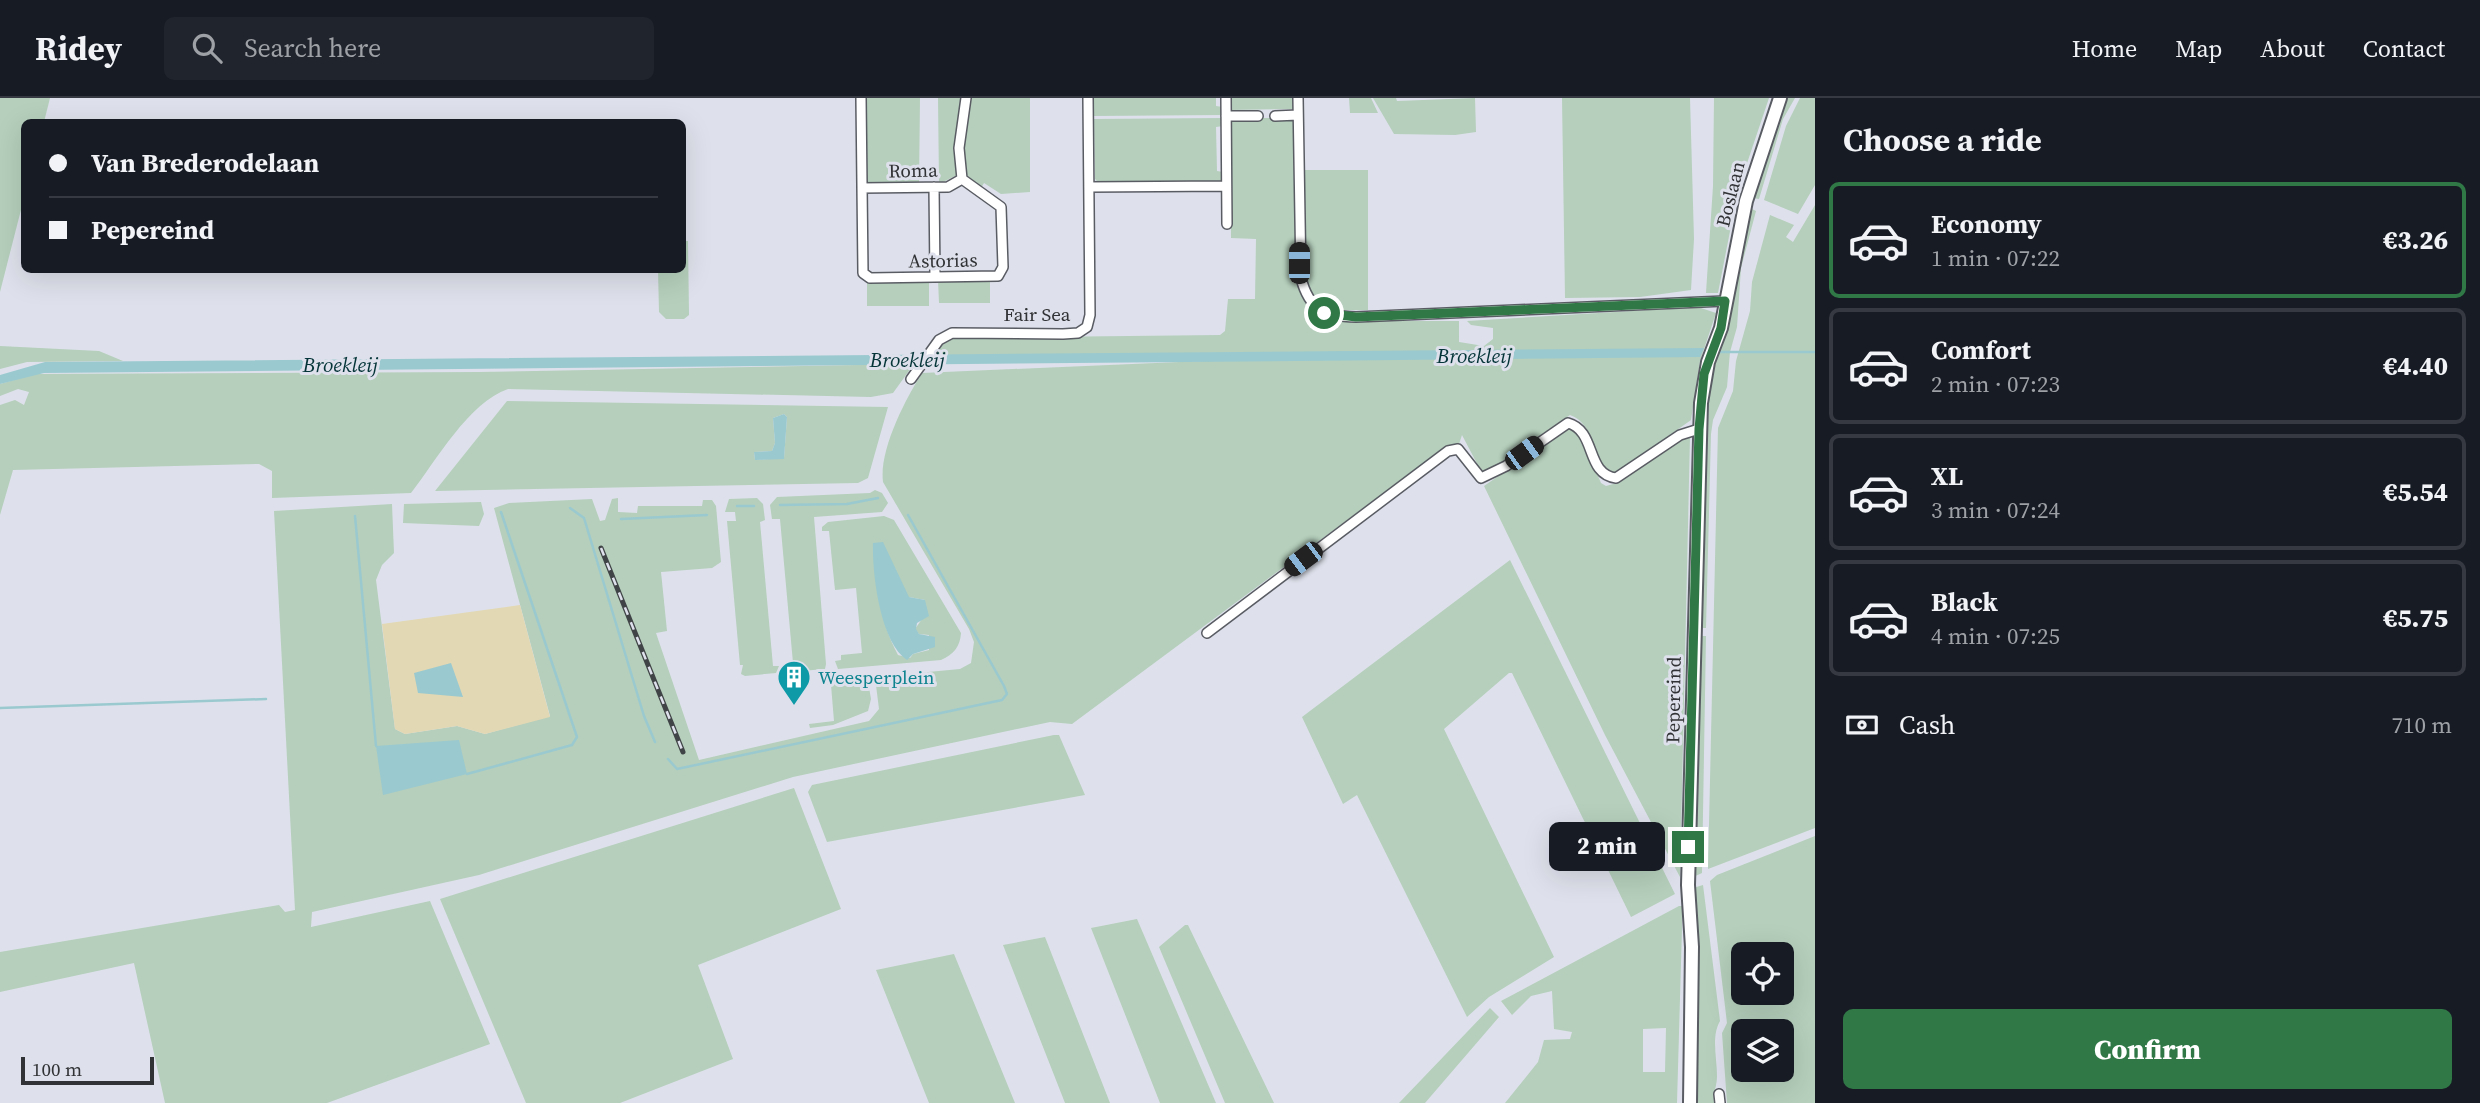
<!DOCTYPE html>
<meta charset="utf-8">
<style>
:root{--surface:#171b24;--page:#20242c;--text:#f1f3f6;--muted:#9ea1a6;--line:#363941;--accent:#307947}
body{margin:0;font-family:"Source Serif 4",serif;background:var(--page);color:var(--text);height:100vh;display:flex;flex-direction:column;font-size:26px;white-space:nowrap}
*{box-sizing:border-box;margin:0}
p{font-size:23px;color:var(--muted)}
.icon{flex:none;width:38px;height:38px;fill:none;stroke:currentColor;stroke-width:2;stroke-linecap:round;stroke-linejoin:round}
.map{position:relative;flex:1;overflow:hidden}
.side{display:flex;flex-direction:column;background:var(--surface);width:665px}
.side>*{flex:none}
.banner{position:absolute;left:21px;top:21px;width:665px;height:154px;border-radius:10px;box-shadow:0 7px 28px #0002;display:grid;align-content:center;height:154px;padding:0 28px;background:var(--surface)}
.buttons{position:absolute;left:1731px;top:844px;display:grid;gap:14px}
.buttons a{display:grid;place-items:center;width:63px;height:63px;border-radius:10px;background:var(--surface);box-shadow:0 7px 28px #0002;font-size:35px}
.scale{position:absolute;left:21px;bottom:18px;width:133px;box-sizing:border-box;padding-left:7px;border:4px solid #303235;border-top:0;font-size:19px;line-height:24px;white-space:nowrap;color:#303235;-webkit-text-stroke:5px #dee1eb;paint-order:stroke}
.end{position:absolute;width:32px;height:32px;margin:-16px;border:9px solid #307947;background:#fff;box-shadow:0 0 0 4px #fff}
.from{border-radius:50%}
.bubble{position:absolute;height:49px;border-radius:10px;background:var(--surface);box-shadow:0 7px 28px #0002;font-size:23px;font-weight:800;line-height:49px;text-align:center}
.car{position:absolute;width:21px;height:42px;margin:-21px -10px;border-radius:9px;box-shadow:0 0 5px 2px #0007;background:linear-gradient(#222 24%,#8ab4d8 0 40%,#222 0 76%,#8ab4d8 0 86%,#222 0)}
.banner b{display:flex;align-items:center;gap:24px;height:66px;font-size:26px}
.banner b+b{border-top:2px solid var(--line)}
.banner i{width:18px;height:18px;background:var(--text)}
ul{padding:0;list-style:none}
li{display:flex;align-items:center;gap:21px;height:116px;margin:0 14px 10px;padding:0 14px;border:4px solid var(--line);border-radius:10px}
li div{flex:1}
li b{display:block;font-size:26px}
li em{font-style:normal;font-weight:800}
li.active{border-color:var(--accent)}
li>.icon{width:63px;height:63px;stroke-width:1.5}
h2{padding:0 28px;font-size:32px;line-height:84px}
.pay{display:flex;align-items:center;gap:18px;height:77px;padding:0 28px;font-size:26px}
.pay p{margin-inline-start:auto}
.cta{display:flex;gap:14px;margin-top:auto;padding:14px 28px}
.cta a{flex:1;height:80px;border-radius:10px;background:var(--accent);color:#fff;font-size:28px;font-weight:800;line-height:80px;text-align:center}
header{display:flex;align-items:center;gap:42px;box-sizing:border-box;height:98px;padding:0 35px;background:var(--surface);border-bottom:2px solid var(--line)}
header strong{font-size:33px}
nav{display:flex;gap:38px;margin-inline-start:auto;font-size:24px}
.search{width:490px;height:63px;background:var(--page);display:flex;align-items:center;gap:18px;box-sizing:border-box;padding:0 24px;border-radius:10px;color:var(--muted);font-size:26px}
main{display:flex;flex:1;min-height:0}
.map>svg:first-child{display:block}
</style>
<header>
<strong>Ridey</strong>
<div class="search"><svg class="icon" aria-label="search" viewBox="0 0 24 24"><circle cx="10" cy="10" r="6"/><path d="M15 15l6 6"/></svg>Search here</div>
<nav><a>Home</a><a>Map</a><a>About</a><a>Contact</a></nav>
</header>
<main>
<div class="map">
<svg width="1815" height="1005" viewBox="0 0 1815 1005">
<rect width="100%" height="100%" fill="#dee1eb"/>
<path fill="#b5cfbc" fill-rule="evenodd" d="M0,0H50L44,24H24V100L0,194Z
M865,0H920L919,86L867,85Z
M938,0H962L957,31V77L939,86Z
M969,0H1030V94L1001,96L984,85L981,90L967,80L962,54Z
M1093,0H1216V8L1223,9V17L1093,18Z
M1230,0H1293V11L1230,12Z
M1349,0H1371L1378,15H1350Z
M1373,0H1396L1397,3L1475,0L1476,34L1455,37L1394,36Z
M1562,0H1690L1694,141L1691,192L1640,199L1565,200Z
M1714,0H1769L1738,92L1718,195H1706L1713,88Z
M1788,0H1795L1783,21L1759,101L1753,100Z
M1800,0H1815V87L1798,116L1764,102L1786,28Z
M1223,20V28L1216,29L1217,73L1223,74L1221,84L1100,86L1095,81L1094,21Z
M1235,20H1295L1297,155L1316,213L1330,223H1459V244L1484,248L1493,241V230L1471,227L1467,223L1698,209L1716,215L1700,263L1691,322L1611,379C1592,363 1596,326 1570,317L1483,377L1462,337L1459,346L1443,351L1072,626L1050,624L793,679L479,777L312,814L311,829L430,803L490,946L327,1005H165L134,865L0,894V854L279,807L285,814L295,812L274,413L392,406L394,455L382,467L376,482L395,631L405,636L457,628L485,636L550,618L494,410L509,405L592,401L600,423L605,422L612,401L618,400V414L637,415L638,408H702L703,402H712L716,408L721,464L712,470L661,474L667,533L656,535L699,662L869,623L879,611L875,579L960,571L971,565L974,544L969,531L883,384C879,352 905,302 922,275L1316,258L929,260L944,244L953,240L1220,237L1225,233L1228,201H1255L1256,141L1231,140L1230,26Z
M1302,72H1368V212H1326L1307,191L1303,178Z
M1815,107V730L1708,771L1718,330L1733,293L1736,263L1750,213L1752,184L1770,117L1794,127L1786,139L1793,144Z
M1752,111L1756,113L1741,170L1737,229L1730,254L1727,289L1713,322L1711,336L1706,530H1698L1702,323L1711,268Z
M683,143H688L689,217L684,221H666L659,214L658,172H682Z
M938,182L990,183V205H939Z
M929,183V208H867V184Z
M0,248L99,253L123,263L27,264L0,271Z
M914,266L893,295L871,299L508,291C469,304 436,363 411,395L272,400V373L259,366L13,372L0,417V307L15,302L24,307L29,294L18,291L0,298V286L35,276L479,274Z
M507,303L888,309L868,380L858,385L435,393ZM784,316L787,319L784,360L755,362L754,354L772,353L775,345L773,320Z
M1571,328L1580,337L1601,385L1606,388L1617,385L1687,336L1690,339L1680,779L1605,637L1484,388Z
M875,392L882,395L888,405L882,414L814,419L826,566L825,571L789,574L786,566L793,565L780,421H772L770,407L777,399L870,395Z
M757,400L763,406L765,422L760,424L773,568H779L776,575L745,578L741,576L743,567H740L727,423H736L735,414H725L729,401Z
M481,404L484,416L479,428L403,425L404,406Z
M884,418L894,422L961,535C960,549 954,556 941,562L838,571L835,563L841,562V557L862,555L856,490L835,492L829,433H822V429L828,424ZM909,499L925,502L922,521L915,531L919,536L929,537V552L913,556L910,560L898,557C889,540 882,521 880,501Z
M1510,462L1675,796L1631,819L1512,575H1509L1444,631L1554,859L1489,899L1467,919L1357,697L1343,706L1302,619Z
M1697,538H1706L1702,775L1691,780Z
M867,578L871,601L868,613L833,627L810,630L809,626L834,623L831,587L824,586V583Z
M1054,637H1059L1085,697L827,744L808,694L812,687Z
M794,690L841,811L698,867L733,961L620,1005H526L440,801Z
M1815,738V1005H1727L1722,935L1727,925L1710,783L1717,777ZM1743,856H1782V894H1743ZM1743,933H1782V971H1743Z
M1703,787L1720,923C1711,939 1717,959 1717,978C1717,988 1713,995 1714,1005H1696L1693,790Z
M1679,808H1682V830L1677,1005H1505L1538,964L1544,942L1570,941L1572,934L1554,931L1552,893L1531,898L1512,917L1501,903ZM1666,930L1665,974H1643V931Z
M1137,821L1216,1005H1160L1091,830Z
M1185,827H1188L1274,1005H1225L1159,849Z
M1045,839L1110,1005H1065L1003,847Z
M954,856L1015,1005H929L876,872Z
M1490,910L1499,919L1425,1005H1399Z"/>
<path fill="#e2d8b3" d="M520,507L550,619L485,636L457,628L405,636L395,631L382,526Z"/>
<path fill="#9ac9cf" d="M1704,250L1700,259L44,275L0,286V277L45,264Z
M784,316L787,319L784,361L755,362L754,354L772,353L775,345L773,320Z
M883,444L909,499L925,502L929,518L917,525L916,531L919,536L935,539V549L913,556L907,562C880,544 872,475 873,445Z
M451,565L463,599L418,595L414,575Z
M459,642L467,676L383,697L376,648Z"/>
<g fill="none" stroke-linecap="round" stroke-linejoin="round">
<path stroke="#9ac9cf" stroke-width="2.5" d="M1717,254H1815
M780,407L847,406L878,400
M737,408H754
M570,410L584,420L644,618L655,644
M355,418L376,648
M621,421L707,417
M0,610L266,601
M668,661L677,671L1002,602L1007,596L1004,588L908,417
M467,676L572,647L577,639L501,414"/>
<defs>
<path id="minor" d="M861,0L863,175L870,180L998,178L1003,169L1001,109L962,81L959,50L966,0
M1226,0L1227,126
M1298,0L1301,180C1309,212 1325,218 1356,219L1725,203
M1226,18H1258
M1275,18L1298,17
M934,89L935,179
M1089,89L1226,88
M862,90L948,89L962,81
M911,281L939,242L952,235L1063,236L1078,235L1087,229L1090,217L1088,0
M1207,535L1448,353L1458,351L1481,380L1506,368L1568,325C1597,333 1585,376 1616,380L1680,337L1699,331
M1719,996L1720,1005"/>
<path id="secondary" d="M1690,1005L1692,849L1688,787L1701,305L1708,264L1721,230L1746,103L1780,0"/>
</defs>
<use href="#minor" stroke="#5a5c64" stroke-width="12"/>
<use href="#secondary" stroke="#5a5c64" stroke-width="16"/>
<use href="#minor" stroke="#fff" stroke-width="9"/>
<use href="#secondary" stroke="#fff" stroke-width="12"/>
<defs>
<path id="rail" d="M601,450L683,654"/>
</defs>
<use href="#rail" stroke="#414447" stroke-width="5"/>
<use href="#rail" stroke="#dee1eb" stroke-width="2.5" stroke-dasharray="8" stroke-linecap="butt"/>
</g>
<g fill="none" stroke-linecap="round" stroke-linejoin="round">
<path stroke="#307947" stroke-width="9" d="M1324,215L1356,219L1725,203L1721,230L1704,276L1699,331L1688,749"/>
</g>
<defs>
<symbol id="building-pin" viewBox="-11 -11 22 30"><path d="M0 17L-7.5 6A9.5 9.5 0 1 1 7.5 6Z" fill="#0f9aa8" stroke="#dee1eb"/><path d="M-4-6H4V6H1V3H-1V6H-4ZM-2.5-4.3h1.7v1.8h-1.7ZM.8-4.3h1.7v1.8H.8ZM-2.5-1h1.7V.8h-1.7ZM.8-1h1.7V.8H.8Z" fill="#fff"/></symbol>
</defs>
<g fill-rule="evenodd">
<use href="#building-pin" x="775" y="560" width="38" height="52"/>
</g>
<g text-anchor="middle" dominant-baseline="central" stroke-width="6" stroke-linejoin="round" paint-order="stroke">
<g font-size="19" fill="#303235" stroke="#dee1eb">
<text transform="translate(913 72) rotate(-1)">Roma</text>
<text transform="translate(1730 96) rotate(-76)">Boslaan</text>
<text transform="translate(943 162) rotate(-1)">Astorias</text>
<text x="1037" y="216">Fair Sea</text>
<text transform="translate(1673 602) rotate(-89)">Pepereind</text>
</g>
<g font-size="19" fill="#0d838f" stroke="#dee1eb" text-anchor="start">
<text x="818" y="579">Weesperplein</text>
</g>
<g font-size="21" font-style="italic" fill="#043438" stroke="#dee1eb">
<text x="1474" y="257">Broekleij</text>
<text x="907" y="261">Broekleij</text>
<text x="340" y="266">Broekleij</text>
</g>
</g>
</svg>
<div class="buttons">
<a><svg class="icon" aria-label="locate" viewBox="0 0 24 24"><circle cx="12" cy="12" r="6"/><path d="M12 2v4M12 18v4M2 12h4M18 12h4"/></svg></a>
<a><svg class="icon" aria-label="layers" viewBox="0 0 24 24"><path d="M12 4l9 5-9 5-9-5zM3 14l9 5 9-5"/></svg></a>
</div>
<div class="scale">100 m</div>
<i class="end from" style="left:1324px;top:215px"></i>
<i class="end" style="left:1688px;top:749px"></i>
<div class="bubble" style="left:1549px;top:724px;width:116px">2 min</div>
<i class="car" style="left:1299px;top:165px;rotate:0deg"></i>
<i class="car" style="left:1524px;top:355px;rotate:54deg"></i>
<i class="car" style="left:1303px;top:461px;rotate:233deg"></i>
<div class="banner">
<b><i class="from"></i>Van Brederodelaan</b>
<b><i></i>Pepereind</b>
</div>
</div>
<section class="side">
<h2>Choose a ride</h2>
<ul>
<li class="active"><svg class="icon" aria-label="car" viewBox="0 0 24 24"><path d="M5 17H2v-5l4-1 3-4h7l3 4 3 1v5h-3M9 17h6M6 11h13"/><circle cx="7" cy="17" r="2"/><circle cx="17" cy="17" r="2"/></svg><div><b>Economy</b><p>1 min · 07:22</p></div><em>€3.26</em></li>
<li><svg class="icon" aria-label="car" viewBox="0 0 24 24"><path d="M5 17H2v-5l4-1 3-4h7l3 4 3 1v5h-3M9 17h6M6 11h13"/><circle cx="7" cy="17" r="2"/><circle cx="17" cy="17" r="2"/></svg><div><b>Comfort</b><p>2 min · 07:23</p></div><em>€4.40</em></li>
<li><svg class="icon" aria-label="car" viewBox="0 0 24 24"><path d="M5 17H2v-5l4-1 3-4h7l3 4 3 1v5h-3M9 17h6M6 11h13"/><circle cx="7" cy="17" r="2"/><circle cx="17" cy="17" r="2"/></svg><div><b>XL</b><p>3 min · 07:24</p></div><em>€5.54</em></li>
<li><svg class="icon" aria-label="car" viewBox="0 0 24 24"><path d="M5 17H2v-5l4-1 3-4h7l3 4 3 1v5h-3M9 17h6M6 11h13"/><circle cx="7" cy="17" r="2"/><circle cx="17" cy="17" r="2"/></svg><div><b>Black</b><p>4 min · 07:25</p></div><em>€5.75</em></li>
</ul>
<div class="pay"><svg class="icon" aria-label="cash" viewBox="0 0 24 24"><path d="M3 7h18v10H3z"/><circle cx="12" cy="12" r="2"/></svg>Cash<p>710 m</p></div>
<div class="cta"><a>Confirm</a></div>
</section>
</main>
